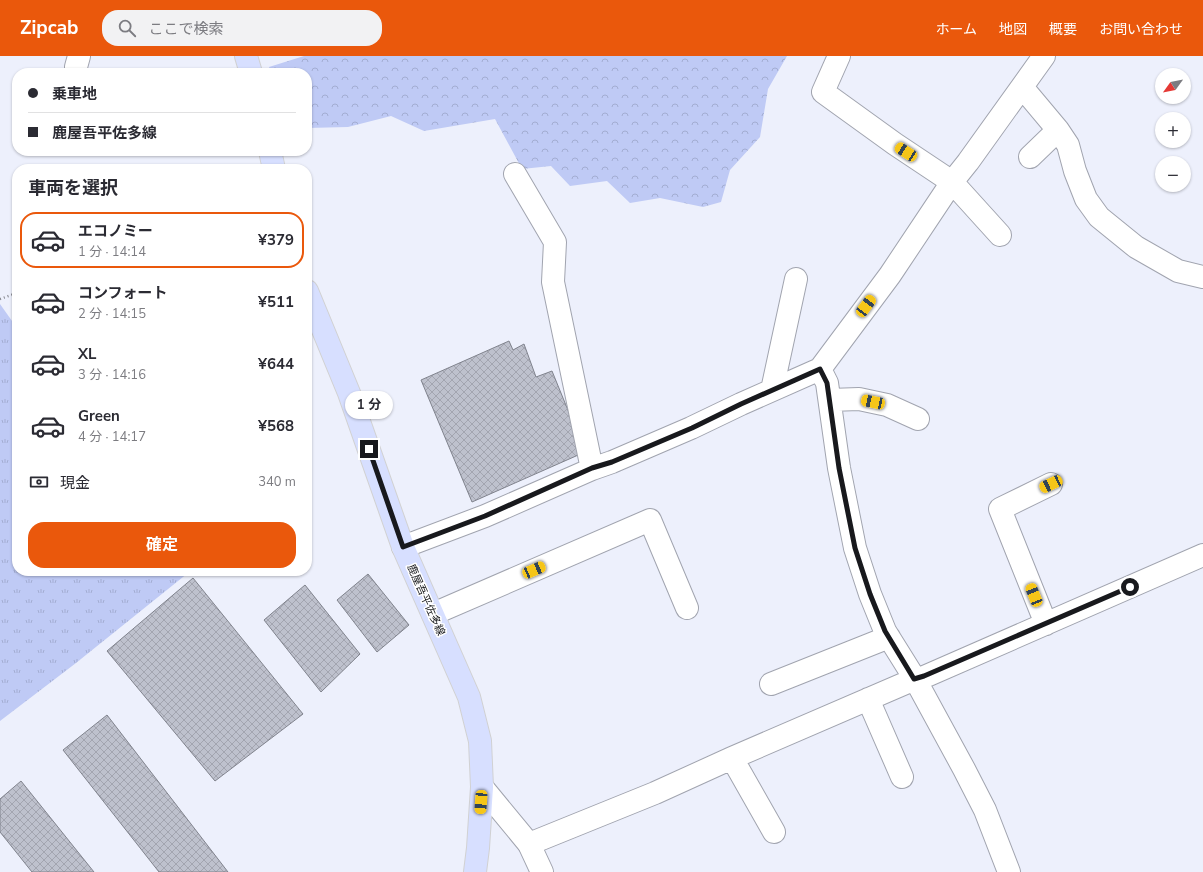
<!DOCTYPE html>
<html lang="ja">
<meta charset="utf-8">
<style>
:root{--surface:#fff;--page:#f2f2f3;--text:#2b2b33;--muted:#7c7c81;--line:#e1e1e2;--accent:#ea580c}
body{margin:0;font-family:"Nunito Sans","Noto Sans JP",sans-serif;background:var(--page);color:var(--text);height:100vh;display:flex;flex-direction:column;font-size:15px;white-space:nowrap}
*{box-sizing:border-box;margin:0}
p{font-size:13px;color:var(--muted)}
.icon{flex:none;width:22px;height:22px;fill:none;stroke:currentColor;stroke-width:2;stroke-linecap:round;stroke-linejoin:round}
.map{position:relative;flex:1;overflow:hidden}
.drawer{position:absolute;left:12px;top:108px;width:300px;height:412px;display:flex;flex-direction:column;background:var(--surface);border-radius:16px;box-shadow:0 1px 3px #0004}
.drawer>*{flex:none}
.hud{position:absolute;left:12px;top:12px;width:300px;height:88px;border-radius:16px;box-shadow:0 1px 3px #0004;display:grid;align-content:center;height:88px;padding:0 16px;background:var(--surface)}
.needle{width:26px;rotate:237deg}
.buttons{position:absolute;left:1155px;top:12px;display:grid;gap:8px}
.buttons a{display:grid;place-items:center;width:36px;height:36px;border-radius:50%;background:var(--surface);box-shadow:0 1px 3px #0004;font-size:20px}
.end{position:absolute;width:18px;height:18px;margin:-9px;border:5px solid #18191d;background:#fff;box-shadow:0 0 0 2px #fff}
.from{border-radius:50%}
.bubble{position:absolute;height:28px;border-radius:14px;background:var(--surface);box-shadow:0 1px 3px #0004;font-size:13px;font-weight:700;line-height:28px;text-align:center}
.car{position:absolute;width:12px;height:24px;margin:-12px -6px;border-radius:5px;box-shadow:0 0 3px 1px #0007;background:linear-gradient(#f5c518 24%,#345 0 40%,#f5c518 0 76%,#345 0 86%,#f5c518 0)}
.hud b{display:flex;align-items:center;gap:14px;height:38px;font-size:15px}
.hud b+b{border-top:1px solid var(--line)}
.hud i{width:10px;height:10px;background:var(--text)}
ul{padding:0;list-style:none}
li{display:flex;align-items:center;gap:12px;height:56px;margin:0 8px 6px;padding:0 8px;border:2px solid transparent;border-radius:16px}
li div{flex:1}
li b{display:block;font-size:15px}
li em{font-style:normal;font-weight:700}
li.selected{border-color:var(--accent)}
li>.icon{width:36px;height:36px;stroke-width:1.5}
h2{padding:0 16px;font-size:18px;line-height:48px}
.pay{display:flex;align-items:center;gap:10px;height:44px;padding:0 16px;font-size:15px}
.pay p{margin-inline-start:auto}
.action{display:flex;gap:8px;margin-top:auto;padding:8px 16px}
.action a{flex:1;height:46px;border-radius:16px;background:var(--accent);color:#fff;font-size:16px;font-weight:700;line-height:46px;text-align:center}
header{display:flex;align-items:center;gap:24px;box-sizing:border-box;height:56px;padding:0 20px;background:var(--accent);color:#fff}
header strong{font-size:19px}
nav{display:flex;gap:22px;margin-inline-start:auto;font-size:14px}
.search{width:280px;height:36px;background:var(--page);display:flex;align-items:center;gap:10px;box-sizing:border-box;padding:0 14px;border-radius:16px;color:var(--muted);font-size:15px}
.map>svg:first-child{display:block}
</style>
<header>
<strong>Zipcab</strong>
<div class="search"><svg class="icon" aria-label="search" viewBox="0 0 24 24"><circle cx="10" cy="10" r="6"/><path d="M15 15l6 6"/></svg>ここで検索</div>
<nav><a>ホーム</a><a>地図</a><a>概要</a><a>お問い合わせ</a></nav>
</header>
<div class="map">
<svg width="1203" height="816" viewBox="0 0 1203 816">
<defs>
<pattern id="grass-tufts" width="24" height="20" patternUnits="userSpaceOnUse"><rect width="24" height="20" fill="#bfcaf5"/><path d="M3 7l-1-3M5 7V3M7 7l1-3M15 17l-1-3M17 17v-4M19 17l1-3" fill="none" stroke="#a3add2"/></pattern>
<pattern id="forest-crowns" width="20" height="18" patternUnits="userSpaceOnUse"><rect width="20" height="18" fill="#bfcaf5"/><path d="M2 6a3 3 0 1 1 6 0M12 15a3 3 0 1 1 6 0" fill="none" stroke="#a3add2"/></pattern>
<pattern id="building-cross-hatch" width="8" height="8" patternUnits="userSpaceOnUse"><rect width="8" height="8" fill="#bec1cd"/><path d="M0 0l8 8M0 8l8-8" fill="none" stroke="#a3a5b0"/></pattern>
</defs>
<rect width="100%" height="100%" fill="#edf0fc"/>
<path fill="url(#grass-tufts)" d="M0,248L17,272V515H187L188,517L76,607L0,665Z"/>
<path fill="url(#forest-crowns)" d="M304,0H787L768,33L760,81L730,114L721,146L703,151L660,142L630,147L607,125L570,130L551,110L522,113L495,63L424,75L391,60L348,71L307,72V17H271L269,11Z"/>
<path fill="url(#building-cross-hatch)" stroke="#80838d" d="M509,285L513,294L524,288L536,321L552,315L585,396L472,446L421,324Z
M368,518L409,569L377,596L337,544Z
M193,522L303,658L215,725L107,595Z
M305,529L360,598L321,636L264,564Z
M107,659L228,816H159L63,694Z
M21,725L94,816H32L0,776V743Z"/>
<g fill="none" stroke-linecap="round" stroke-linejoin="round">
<defs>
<path id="street" d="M839,0L823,36L895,88L952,126L1000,179
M77,17L76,11L79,0
M1022,31L1058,74L1068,89L1075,115L1086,143L1099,161L1136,191L1178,215L1203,221
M1030,101L1058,74
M515,118L555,186L553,226L592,413
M820,313L827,327L839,412L855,492L870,538L885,575L915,623L964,713L985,754L1009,816
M772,334L796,223
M830,344L859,343L887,349L918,363
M403,491L485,460L592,413L612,406L691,372L741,348L820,313L890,219L952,126L968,106L1044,0
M433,558L650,464L687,552
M1046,568L1000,453L1051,428
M771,628L889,581
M868,643L902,721
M732,702L774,776
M529,788L655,737L732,702L915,623L924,621L1203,499"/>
<path id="secondary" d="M482,731L529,788L542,816"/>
<path id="primary" d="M246,0L251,17
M270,95L274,113
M307,235L349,337L403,491L469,641L480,685L482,731L478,792L475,816"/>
</defs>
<use href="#street" stroke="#a1a4af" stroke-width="24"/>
<use href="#secondary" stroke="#a1a4af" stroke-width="24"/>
<use href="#primary" stroke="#d1d1d2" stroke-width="24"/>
<path stroke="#808289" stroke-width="2.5" stroke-dasharray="1 3" stroke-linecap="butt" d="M0,243L17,237"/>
<use href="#street" stroke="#fff" stroke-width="22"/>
<use href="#secondary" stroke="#fff" stroke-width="22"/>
<use href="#primary" stroke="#d7dfff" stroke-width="22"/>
</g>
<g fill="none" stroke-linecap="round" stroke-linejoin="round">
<path stroke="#18191d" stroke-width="5" d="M369,393L403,491L485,460L592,412L612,406L692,372L741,348L820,313L827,327L839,412L855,492L870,538L885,575L914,623L924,620L1130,531"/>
</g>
<g text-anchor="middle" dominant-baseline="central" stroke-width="3" stroke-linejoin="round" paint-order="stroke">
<g font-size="11" fill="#18191d" stroke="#fff">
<text transform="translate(426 544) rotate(66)">鹿屋吾平佐多線</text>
</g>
</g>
</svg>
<div class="buttons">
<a><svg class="needle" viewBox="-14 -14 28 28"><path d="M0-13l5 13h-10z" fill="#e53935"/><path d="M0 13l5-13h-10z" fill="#7c7c81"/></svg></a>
<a>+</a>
<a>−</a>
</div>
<i class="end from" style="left:1130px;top:531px"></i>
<i class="end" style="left:369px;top:393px"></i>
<div class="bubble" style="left:345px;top:335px;width:48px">1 分</div>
<i class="car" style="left:906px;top:96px;rotate:303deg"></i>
<i class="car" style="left:866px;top:250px;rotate:37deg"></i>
<i class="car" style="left:873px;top:346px;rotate:282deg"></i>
<i class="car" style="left:1051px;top:428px;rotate:245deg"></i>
<i class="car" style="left:534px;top:514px;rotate:67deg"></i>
<i class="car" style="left:1034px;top:539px;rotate:338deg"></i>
<i class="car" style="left:481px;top:746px;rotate:184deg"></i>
<div class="hud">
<b><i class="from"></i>乗車地</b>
<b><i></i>鹿屋吾平佐多線</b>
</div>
<section class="drawer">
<h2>車両を選択</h2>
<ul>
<li class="selected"><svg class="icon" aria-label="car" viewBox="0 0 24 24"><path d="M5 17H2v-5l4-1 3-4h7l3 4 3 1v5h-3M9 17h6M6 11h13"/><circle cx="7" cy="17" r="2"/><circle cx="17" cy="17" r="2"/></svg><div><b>エコノミー</b><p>1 分 · 14:14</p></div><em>¥379</em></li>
<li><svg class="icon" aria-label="car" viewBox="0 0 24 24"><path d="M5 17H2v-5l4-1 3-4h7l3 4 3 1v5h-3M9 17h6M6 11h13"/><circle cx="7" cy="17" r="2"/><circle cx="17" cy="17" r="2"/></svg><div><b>コンフォート</b><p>2 分 · 14:15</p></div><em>¥511</em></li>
<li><svg class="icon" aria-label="car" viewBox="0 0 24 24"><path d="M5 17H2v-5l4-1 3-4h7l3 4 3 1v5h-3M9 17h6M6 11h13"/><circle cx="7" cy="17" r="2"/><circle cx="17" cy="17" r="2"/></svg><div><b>XL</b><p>3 分 · 14:16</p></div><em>¥644</em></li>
<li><svg class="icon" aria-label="car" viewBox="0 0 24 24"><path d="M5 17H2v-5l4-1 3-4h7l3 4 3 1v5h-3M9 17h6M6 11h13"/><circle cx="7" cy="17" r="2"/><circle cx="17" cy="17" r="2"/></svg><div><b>Green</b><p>4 分 · 14:17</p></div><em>¥568</em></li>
</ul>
<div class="pay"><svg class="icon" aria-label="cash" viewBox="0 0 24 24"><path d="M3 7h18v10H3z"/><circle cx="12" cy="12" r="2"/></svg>現金<p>340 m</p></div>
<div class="action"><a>確定</a></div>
</section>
</div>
